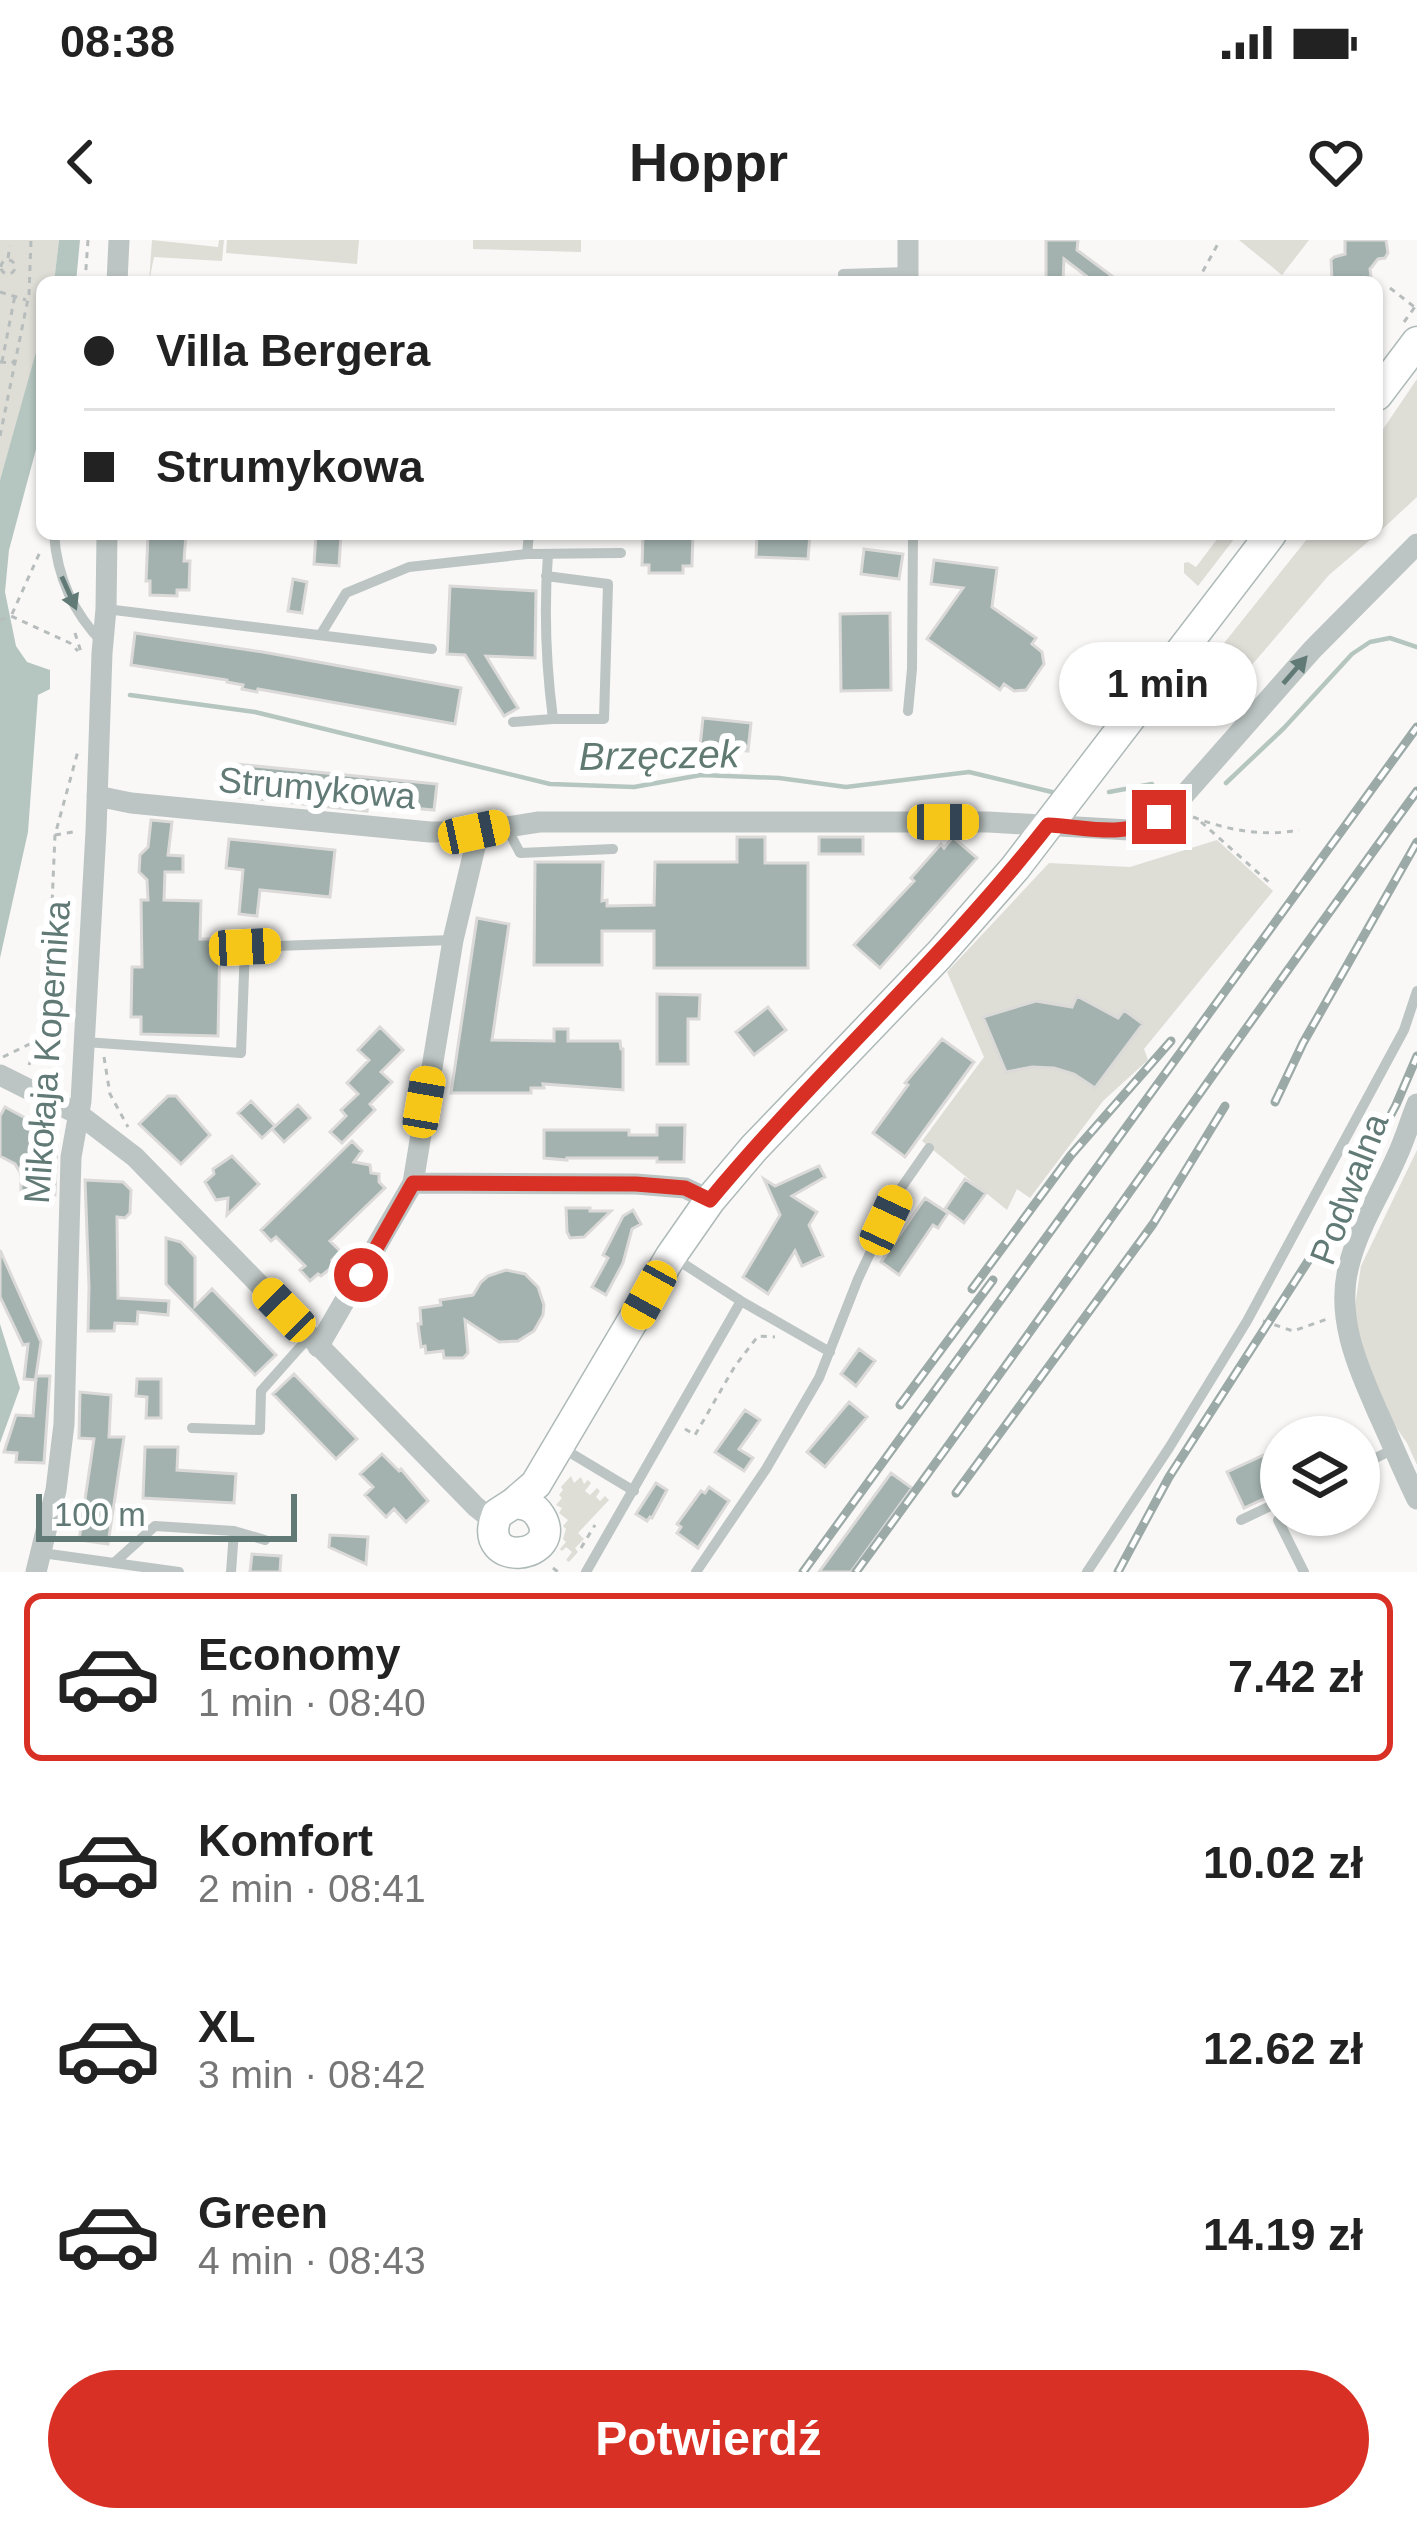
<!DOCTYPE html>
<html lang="pl">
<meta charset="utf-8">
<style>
:root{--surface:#fff;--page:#f2f2f2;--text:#222;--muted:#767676;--line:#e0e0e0;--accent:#d93025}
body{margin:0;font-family:Arial,sans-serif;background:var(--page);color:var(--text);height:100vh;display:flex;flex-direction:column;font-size:45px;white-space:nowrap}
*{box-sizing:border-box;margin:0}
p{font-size:39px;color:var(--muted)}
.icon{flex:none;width:66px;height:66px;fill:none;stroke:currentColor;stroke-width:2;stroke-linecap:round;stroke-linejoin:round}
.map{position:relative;height:1332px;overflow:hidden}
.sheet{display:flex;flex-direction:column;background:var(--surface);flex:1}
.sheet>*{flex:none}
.top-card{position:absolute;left:36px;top:36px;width:1347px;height:264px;border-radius:18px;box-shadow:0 3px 9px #0004;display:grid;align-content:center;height:264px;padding:0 48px;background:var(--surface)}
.buttons{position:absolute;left:1260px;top:1176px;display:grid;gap:24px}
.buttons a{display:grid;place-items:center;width:120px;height:120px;border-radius:50%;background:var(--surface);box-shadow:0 3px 9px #0004;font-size:60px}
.scale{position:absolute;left:36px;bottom:30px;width:261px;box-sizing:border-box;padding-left:12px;border:6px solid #617a76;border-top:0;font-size:33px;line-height:42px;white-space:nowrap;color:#617a76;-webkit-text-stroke:9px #fff;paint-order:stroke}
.end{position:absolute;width:54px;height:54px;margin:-27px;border:15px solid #d93025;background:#fff;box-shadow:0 0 0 6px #fff}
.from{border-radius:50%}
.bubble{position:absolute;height:84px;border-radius:42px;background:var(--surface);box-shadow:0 3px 9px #0004;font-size:39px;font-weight:600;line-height:84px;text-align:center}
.car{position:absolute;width:36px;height:72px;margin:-36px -18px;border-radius:15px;box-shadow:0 0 9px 3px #0007;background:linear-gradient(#f5c518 24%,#345 0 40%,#f5c518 0 76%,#345 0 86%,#f5c518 0)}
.top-card b{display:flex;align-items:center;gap:42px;height:114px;font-size:45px}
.top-card b+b{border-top:3px solid var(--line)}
.top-card i{width:30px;height:30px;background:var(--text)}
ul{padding:21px 0 0;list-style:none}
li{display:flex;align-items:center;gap:36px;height:168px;margin:0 24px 18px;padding:0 24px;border:6px solid transparent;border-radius:18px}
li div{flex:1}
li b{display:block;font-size:45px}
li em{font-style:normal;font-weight:600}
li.on{border-color:var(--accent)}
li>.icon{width:108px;height:108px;stroke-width:1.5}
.cta{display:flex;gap:24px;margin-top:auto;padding:24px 48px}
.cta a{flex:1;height:138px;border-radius:72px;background:var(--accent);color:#fff;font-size:48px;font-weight:600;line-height:138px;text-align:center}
.status{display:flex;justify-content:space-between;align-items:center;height:84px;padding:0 60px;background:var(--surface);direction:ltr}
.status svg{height:33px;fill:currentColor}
header{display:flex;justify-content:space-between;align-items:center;height:156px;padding:0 48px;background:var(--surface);font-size:54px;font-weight:600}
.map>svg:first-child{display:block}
</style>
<div class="status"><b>08:38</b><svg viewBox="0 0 49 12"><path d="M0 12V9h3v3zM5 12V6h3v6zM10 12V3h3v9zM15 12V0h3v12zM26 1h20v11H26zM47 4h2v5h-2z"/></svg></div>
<header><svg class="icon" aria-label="back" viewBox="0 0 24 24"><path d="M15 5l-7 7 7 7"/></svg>Hoppr<svg class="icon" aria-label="heart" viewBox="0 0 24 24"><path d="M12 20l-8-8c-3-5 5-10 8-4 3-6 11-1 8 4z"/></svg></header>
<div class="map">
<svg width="1417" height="1332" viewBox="0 0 1417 1332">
<rect width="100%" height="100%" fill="#f9f8f7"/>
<path fill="#deddd6" d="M0,0H59L54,42H42V95L0,240Z
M152,0L218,7L219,0H224L222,21L154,17L149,42Z
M227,0H359L357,24L226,13Z
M473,0H581V12L473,9Z
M1239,0H1309L1282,35Z
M1417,139V257L1377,294V198Z
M1221,294H1238L1198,346L1184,333V323L1188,322L1196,327Z
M1311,294H1377L1329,335L1238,441L1209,422Z
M1217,600L1273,651L1144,809L1148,820L1103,861L1030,958L1017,949L1007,970L922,901L984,817L947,732L1049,623L1130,627Z
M1417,910V1225L1407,1203L1369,1149L1353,1079L1361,1026Z
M571,1236L574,1243L581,1237L584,1244L588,1240L591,1243L585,1251L590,1255L597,1248L600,1251L596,1257L600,1261L605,1256L609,1260L578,1293L584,1299L575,1308L578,1312L569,1322L566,1320L572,1312L566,1307L562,1311L560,1309L566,1302L563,1299L566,1289L563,1286L568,1280L559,1273L562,1268L556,1265L562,1258L559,1255L563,1250L561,1247Z"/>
<path fill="#b5c6c0" d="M59,0H80L76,42H54Z
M42,91V187L9,310L5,352L16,406L27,422L50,430V449L38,455L28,592L0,718V240Z
M0,1084L20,1148L0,1203Z"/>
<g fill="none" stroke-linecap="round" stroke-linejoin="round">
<path stroke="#b5c6c0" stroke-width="4.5" d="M130,455L255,472L550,544L634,547L701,535L779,538L846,547L969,532L1052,552
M1226,543L1284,488L1352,414L1370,402L1390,398L1417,407
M1109,552L1152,544"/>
</g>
<path fill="#a3b2af" stroke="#dbdad9" stroke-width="3" d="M1046,0H1078L1077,10L1120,42H1094L1064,19L1063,42H1046Z
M1345,0H1386L1388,13L1385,18L1378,19L1370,29L1371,36L1367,40L1332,42L1331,20L1334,17L1345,14Z
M148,294H186L184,321H190L189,350H177V356L150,355V341H146Z
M316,294H341L339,326L314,324Z
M643,294H693L692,326H683V333H649V325H642Z
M757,294H810L808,319L756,317Z
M864,309L903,314L899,339L861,334Z
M934,320L997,328L992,367L1036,398L1032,404L1042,412L1044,424L1026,450L1014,451L1004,444L1000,450L927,399L963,348L931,344Z
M293,339L307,342L302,373L288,371Z
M450,346L536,351L535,418L486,416L518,468L504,476L465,415L447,414Z
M890,373L891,450L841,451L840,374Z
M135,393L263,412L461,448L455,484L258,449L257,452L242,449L243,445L227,442V440L131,425Z
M703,478L751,483L748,511L700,506Z
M235,524L437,544L434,570L368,564L367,571L232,556L223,547L224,532Z
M151,580L172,582L168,615L183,616V632H165L164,660L201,661L200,699H220L218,796L141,794V777H131L132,727H142L141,660H148L147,640L139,632L140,615L148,607Z
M737,597H765V623H808V728H654V691H602V725H534L535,622H603L602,661L607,660V666L654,665L655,622H737Z
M819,597H863V614H819Z
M953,597L977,618L880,728L854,705L914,641L911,638L941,604L944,608Z
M229,599L335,610L330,657L260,650L257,676L239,674L243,630L226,628Z
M477,678L509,684L492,800L554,801V789H568V801H620L621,809H623V850L543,844L544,848H531V853H451Z
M657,754L700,755L699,779H688V824H657Z
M1077,756L1118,778L1124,770L1143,784L1095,848L1074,834L1054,828L1032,827L1006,832L983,777L1036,761L1072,767Z
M768,767L786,790L754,815L736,792Z
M380,787L403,810L381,832L392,842L370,864L375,870L342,903L330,892L346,876L341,870L358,854L347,843L369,820L358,810Z
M942,799L974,822L905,917L873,893L908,845L905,843Z
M168,856H176L210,895L181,924L139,884Z
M251,861L275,886L262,898L238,873Z
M298,865L310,878L284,902L272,889Z
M5,867L53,893L57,899L55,955L21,953V934L15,924L0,916V876Z
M657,885H685L684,922H657V918H567V920L544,918V890H629V895H657Z
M352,901L362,911L354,922L370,925L371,933L379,934V942L385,948L330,1001L341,1012L332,1020L336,1024L321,1036L318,1034L310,1041L300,1030L305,1026L276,997L271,1001L261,990Z
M232,916L259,944L227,975L228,958L216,960L205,942L214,934L213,929Z
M819,926L825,937L792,956L817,972L809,985L823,1016L802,1026L795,1011L768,1054L743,1037L780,975L764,939L775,946Z
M965,939L986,953L964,983L945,969Z
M85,940L123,942L131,950L130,973L125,978L117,977L118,1058L169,1061L168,1075L138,1072L137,1084L115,1083L114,1091H88L89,1047Z
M925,958L948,973L938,988L933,985L899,1035L881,1022Z
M566,968H590V971H611L584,997L570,998L567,992Z
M633,970L641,984L632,989L623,1023L606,1055L592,1047L608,1018L603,1015L623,976Z
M166,998L181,1002L195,1017V1066L212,1049L276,1115L255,1135L166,1044Z
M0,1010L41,1102L36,1136H50L44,1223L16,1222L17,1213L4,1212L16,1175L33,1176L36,1137V1140L24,1139L28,1104L23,1105L0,1057Z
M506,1030L525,1034L538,1047L544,1065L543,1075L534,1091L518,1101L499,1102L465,1080L468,1113L463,1118H444L443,1111L426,1113L425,1106L421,1107L418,1084H421L420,1068L441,1065L440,1060L473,1055L481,1042L488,1036Z
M859,1109L875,1121L856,1146L841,1134Z
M294,1134L357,1199L336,1219L273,1154Z
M137,1139H161V1178H146L147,1157L136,1156Z
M80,1152L111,1155L109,1197H124L108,1304L79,1300L94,1199L79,1198Z
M849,1162L867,1177L825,1227L807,1212Z
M745,1170L760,1180L739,1209L753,1218L744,1231L715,1212Z
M145,1207H178L177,1230L236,1234L234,1263L143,1258Z
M1281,1207V1251L1244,1268L1227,1232Z
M382,1214L399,1231L401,1229L428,1261L406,1282L394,1269L386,1277L365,1255L373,1247L360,1234Z
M891,1233L912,1248L851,1332H819Z
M656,1243L667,1250L652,1278L650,1277L647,1281L636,1274Z
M709,1247L729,1261L698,1308L677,1293L681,1287L677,1284L701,1251L705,1253Z
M330,1295L368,1297L366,1324L329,1307Z
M252,1314L281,1316L280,1332H250Z"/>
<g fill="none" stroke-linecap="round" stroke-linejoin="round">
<defs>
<path id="secondary" d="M1377,155L1417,102
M514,1263C525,1264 534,1266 540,1276C567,1318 474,1332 497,1274L514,1263L536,1244L671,1016L710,960L754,908L939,715L1015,628L1271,294"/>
</defs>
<use href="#secondary" stroke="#aebab8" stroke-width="33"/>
<path stroke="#b7bdbc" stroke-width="3" stroke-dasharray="6 6" stroke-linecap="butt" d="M8,18L10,6
M1 27a7 7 0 1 1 14 0a7 7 0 1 1-14 0Z
M85,42L88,0
M1197,42L1220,0
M1390,48L1417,69
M0,52L26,60
M1404,82L1417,64
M0,122L12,123L15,120
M2,122L15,55
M0,196L29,54L31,0
M12,374L40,312
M0,380L11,376L70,403L78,411
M75,393L81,412
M1193,577C1227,590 1263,597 1299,590
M1201,582L1272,645
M55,595L78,591
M47,780L67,781
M3,817L38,800
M104,817L110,854L128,887
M29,825L47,780L55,595L78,511
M1263,1081L1293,1091L1327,1079
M685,1189L695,1195L735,1126L758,1096L775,1097
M581,1308L595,1285
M553,1328L558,1332"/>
<path stroke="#bcc5c3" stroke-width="10" d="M843,42V34L908,32
M54,294C57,336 73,373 103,403
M1045,294H1094
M527,314L529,294
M546,336L608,344L604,479H553C546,425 544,367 548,314
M106,369L432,409
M321,394L346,353L409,327L527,314L621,313
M908,471L912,429L913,294
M513,482L553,479
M507,588L520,613L613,609
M85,802L241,813L245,707L453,700
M741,1061L830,1112
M192,1188L260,1190L261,1151L309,1097
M559,1206L634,1251
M1359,1226L1394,1209
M1241,1280L1281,1261
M1278,1280L1304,1332
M42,1313L114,1323L155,1286L234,1291L265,1300
M114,1323L179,1332
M231,1332L234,1291
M586,1332L741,1061L673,1017
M696,1332L766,1229L819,1138L858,1039L899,951L929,908
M1087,1332L1169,1208L1247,1081L1404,790L1417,751"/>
<path stroke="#bcc5c3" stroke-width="21" d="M908,0V42
M117,42L119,0
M97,556L131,563L430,592H474L539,582H988L1129,590L1143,587L1177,563L1312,410L1417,304
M0,835L80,875L135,917L476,1267L494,1281
M1417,864C1410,881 1405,899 1397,916C1381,953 1359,985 1349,1025C1335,1078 1358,1127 1379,1175C1392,1203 1403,1231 1417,1259
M413,943L453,700L475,607L474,592
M318,1107L413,943L636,944L685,948L710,960
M36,1332L56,1250L64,1184L71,917L81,861L96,591L102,413L106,369L107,294"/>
<use href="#secondary" stroke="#fff" stroke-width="30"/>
<defs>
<path id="rail" d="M1275,862L1303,803L1417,602
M972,1049L1071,915L1171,801
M900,1165L993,1040
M956,1253L1153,984L1225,866
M803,1332L1417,487
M856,1332C1046,1074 1228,810 1417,551
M1118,1332L1169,1237L1339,973L1396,865L1417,816"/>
</defs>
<use href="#rail" stroke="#9caaa7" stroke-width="9"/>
<use href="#rail" stroke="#fff" stroke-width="4.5" stroke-dasharray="14" stroke-linecap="butt"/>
</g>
<defs><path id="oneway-solid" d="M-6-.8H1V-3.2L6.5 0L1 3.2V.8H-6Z" transform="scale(3)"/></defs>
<g fill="#617a76">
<use href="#oneway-solid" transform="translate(69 353) rotate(66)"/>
<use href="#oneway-solid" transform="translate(1295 430) rotate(-49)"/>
</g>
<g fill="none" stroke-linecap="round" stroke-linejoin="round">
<path stroke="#d93025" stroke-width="15" d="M361,1035L413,943L636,944L685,948L710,960C818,830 944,718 1048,585C1087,587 1125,599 1159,577"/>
</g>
<g text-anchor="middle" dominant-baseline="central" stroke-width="12" stroke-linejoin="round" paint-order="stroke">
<g font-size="36" fill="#617a76" stroke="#fff">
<text transform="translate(317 548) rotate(5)">Strumykowa</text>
<text transform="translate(47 812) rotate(-86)">Mikołaja Kopernika</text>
<text transform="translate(1349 949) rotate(-69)">Podwalna</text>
</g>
<g font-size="39" font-style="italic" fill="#607a71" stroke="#fff">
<text transform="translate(659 515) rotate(-1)">Brzęczek</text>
</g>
</g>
</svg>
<div class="buttons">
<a><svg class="icon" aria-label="layers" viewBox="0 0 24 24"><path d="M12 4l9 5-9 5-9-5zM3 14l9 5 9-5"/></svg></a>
</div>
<div class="scale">100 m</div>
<i class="end from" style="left:361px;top:1035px"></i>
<i class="end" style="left:1159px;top:577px"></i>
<div class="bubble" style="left:1059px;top:402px;width:198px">1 min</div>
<i class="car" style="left:943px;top:582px;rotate:90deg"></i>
<i class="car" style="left:474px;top:592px;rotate:78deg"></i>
<i class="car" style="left:245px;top:707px;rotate:87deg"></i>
<i class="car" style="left:424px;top:862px;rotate:10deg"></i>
<i class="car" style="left:886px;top:980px;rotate:25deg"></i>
<i class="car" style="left:649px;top:1055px;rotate:209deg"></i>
<i class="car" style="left:284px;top:1070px;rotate:316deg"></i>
<div class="top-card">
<b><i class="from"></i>Villa Bergera</b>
<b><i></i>Strumykowa</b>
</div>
</div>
<section class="sheet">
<ul>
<li class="on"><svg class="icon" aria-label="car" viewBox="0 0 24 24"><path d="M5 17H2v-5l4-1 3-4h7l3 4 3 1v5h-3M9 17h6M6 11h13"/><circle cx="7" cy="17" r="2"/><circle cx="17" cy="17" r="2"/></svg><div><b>Economy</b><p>1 min · 08:40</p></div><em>7.42 zł</em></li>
<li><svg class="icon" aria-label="car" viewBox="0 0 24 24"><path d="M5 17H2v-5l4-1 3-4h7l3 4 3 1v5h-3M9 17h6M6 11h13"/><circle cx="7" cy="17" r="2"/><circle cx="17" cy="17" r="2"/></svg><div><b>Komfort</b><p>2 min · 08:41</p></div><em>10.02 zł</em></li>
<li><svg class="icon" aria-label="car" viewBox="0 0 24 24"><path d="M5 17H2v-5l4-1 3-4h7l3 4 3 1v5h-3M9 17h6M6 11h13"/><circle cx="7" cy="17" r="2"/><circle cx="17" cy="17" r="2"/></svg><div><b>XL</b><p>3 min · 08:42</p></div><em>12.62 zł</em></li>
<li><svg class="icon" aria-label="car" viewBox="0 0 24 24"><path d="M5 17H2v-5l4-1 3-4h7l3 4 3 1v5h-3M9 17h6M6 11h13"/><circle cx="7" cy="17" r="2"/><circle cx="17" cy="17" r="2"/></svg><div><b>Green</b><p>4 min · 08:43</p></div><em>14.19 zł</em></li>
</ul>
<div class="cta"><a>Potwierdź</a></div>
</section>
